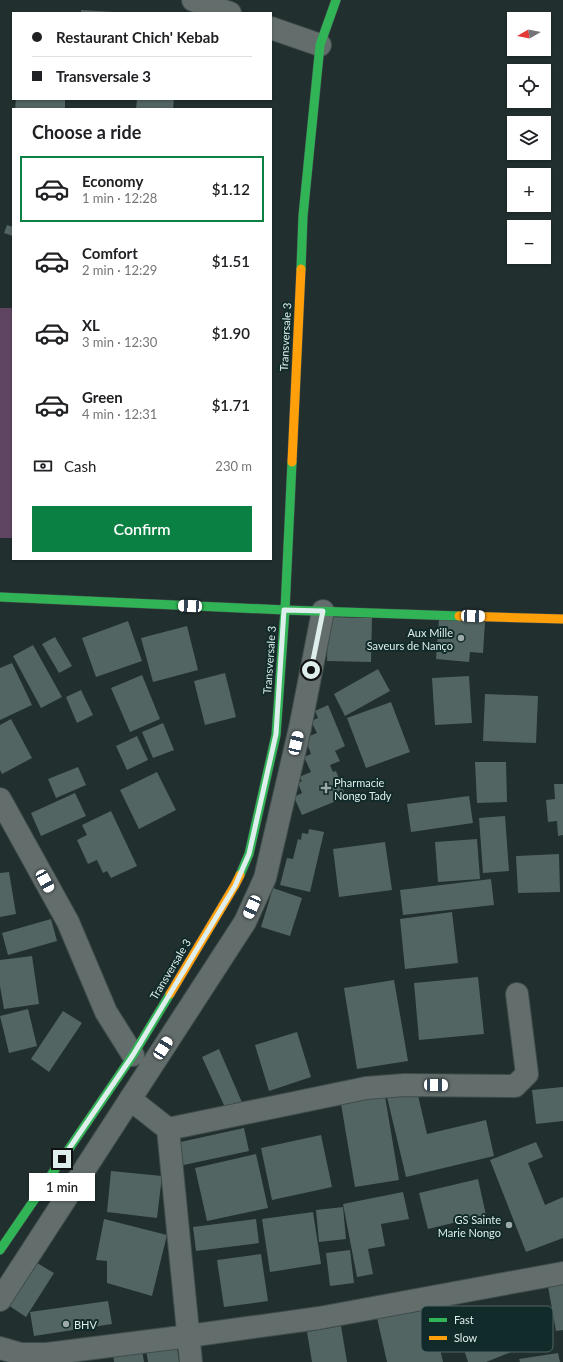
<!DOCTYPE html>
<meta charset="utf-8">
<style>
:root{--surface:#fff;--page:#f2f2f2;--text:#202124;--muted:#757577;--line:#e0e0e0;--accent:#0b8043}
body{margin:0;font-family:Lato,sans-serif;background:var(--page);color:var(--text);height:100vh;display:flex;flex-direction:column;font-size:15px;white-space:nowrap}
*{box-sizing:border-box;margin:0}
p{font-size:13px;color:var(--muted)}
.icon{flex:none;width:22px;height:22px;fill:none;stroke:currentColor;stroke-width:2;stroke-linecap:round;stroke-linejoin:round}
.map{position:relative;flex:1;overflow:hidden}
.details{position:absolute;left:12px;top:108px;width:260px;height:452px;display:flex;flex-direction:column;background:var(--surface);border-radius:0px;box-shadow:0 1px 3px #0004}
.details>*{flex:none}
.guide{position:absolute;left:12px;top:12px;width:260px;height:88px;border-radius:0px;box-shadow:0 1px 3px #0004;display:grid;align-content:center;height:88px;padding:0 20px;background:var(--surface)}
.needle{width:26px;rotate:261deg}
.controls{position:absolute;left:507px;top:12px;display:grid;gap:8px}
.controls a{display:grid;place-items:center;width:44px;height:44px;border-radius:0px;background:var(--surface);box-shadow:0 1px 3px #0004;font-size:20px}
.end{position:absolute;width:18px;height:18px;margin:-9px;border:5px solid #deeeec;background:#111;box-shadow:0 0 0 2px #111}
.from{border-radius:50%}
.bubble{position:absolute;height:28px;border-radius:0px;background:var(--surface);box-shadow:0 1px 3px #0004;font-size:13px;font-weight:600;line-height:28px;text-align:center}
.car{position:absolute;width:12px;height:24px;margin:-12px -6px;border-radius:5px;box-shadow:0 0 3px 1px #0007;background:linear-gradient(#fff 24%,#345 0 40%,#fff 0 76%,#345 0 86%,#fff 0)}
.guide b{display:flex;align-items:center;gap:14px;height:38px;font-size:15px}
.guide b+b{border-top:1px solid var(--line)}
.guide i{width:10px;height:10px;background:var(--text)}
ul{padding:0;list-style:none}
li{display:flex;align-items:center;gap:12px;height:66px;margin:0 8px 6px;padding:0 12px;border:2px solid transparent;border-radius:0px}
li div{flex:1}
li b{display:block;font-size:15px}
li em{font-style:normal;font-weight:600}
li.selected{border-color:var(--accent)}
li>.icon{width:36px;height:36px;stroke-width:1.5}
h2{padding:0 20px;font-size:18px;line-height:48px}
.pay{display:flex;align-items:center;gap:10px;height:44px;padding:0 20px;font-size:15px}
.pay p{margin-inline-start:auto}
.primary-button{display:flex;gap:8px;margin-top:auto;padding:8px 20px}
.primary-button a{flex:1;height:46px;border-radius:0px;background:var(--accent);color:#fff;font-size:16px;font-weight:600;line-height:46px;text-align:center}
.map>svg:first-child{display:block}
</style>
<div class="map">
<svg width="563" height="1362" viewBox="0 0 563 1362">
<rect width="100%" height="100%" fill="#212f2e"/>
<path fill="#604562" d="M0,308H13V538H0Z"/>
<path fill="#526563" d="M81,10L114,12V13H81Z
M16,99H65V109H15Z
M137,99H174L173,109H136Z
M7,225L13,227V236L4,233Z
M328,617L372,618L371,662L327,661Z
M439,619L485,622L483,653L470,652L469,662L436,659Z
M128,621L142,661L96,677L82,638Z
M187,626L198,670L153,682L141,638Z
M55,637L72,666L59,673L42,644Z
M33,645L62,697L41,708L13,656Z
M12,663L32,705L0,720V668Z
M378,669L390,691L345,716L334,694Z
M225,673L236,717L205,725L194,681Z
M142,675L160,719L130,732L111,688Z
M469,676L472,723L435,725L432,678Z
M81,690L93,715L77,723L66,697Z
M485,694L538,696L536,743L483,741Z
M391,702L410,752L366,768L347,718Z
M328,705L345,746L335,751L340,761L330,765L333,772L336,771L346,797L302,815L294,797L302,793L298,783L302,781L299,777L311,772L304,757L311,754L306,741L307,737L317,733L311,721L318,718L315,711Z
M11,719L32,758L2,774L0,770V725Z
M163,723L174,750L153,758L142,732Z
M137,736L148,760L127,770L116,746Z
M475,762H506L507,802L477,803Z
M78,767L86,785L56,798L48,779Z
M157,772L176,810L139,829L120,790Z
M554,784H563V835L558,836L557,821L548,822L546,800L555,799Z
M75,793L86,816L41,836L31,813Z
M469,796L473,823L411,832L407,804Z
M111,811L137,866L111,878L107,871L103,873L97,860L88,864L77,840L87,835L82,825Z
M505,816L509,871L483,873L479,818Z
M309,829L324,832L310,892L280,885L287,858L293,859L298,839L301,840L302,833L308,834Z
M477,839L480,879L438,882L435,842Z
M385,842L392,890L339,897L333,849Z
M559,854L560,892L518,893L516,856Z
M9,872L16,914L0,917V873Z
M491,879L494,905L403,915L400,890Z
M273,888L302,898L290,936L261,927Z
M452,912L458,963L405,969L400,919Z
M51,919L57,941L8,955L2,933Z
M32,956L39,1004L4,1009L0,986V960Z
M478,977L484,1034L419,1040L414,983Z
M394,980L408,1061L357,1069L344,988Z
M28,1009L37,1046L9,1053L0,1016Z
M63,1011L82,1023L49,1072L31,1059Z
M297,1032L311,1077L269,1091L255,1045Z
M219,1049L244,1107L228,1114L202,1057Z
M563,1087V1121L536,1124L532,1090Z
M417,1091L427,1134L486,1120L494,1156L406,1177L387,1097Z
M385,1096L399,1180L355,1187L341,1104Z
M244,1128L249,1151L179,1166L176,1143Z
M321,1135L332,1187L272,1200L261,1148Z
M536,1142L543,1157L528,1163L545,1205L563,1197V1238L526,1252L490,1160Z
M256,1154L268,1208L207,1221L195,1168Z
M111,1171L162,1176L157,1218L107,1212Z
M478,1179L486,1215L428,1229L419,1193Z
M403,1192L409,1219L381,1224L385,1246L368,1249L373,1274L357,1277L343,1204Z
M343,1207L346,1239L319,1242L316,1210Z
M313,1212L321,1264L270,1272L262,1219Z
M104,1219L167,1235L152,1296L107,1283V1261L96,1260Z
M256,1219L259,1243L196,1251L193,1227Z
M350,1250L354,1283L330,1286L326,1253Z
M261,1254L268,1301L224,1307L217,1260Z
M32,1260L54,1273L26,1317L5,1303Z
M563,1279V1330L556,1331L547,1281Z
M108,1301L112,1324L34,1336L30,1312Z
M430,1306L443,1362H387L377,1318Z
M503,1316L514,1351L486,1362H468L460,1337Z
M341,1326L347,1362H312L307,1332Z
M177,1347L179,1362H148L146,1350Z
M142,1350L144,1362H114L113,1353Z
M558,1353L560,1362H520L519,1359Z"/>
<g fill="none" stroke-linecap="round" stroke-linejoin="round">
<defs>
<path id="street" d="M193,0L230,13
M271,28L320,45
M0,799L68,922L106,1012L133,1055
M130,1099L168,1129L191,1362
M168,1129L366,1088L404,1085L515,1086L527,1074L517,994
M0,1300L245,922L265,878L300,728L323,611
M0,1348L21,1354H47L189,1336L319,1318L563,1273"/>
<path id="fast" d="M301,269L303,216L320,45L336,0
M0,597L285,610L459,616
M240,875L249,854L276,735L285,610L292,462
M0,1250L133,1055L170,994"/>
<path id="slow" d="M292,462L301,269
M459,616L563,619
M170,994L235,885L240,875"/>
</defs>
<use href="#street" stroke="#414d4d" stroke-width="24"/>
<use href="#fast" stroke="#414d4d" stroke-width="10"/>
<use href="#slow" stroke="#414d4d" stroke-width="10"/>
<use href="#street" stroke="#626d6c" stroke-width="22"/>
<use href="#fast" stroke="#30b455" stroke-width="9"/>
<use href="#slow" stroke="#ff9f0a" stroke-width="9"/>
</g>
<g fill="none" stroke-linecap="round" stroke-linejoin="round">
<path stroke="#deeeec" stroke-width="5" d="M62,1159L133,1055L235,886L249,854L276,734L284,610L323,611L311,670"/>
</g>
<g fill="#9cabaa" stroke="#112b2a" stroke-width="1.5">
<circle cx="461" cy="638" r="4"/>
<path d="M324 782h4v4h4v4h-4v4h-4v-4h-4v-4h4z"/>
<circle cx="509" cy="1225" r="4"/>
<circle cx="66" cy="1324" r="4"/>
</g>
<g text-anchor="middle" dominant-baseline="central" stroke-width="4" stroke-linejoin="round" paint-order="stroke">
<g font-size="11" fill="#deeeec" stroke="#112b2a">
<text transform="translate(285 337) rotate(-87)">Transversale 3</text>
<text transform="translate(269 660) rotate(-86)">Transversale 3</text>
<text transform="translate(170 969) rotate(-59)">Transversale 3</text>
</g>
<g font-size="11" fill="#deeeec" stroke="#112b2a" text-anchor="end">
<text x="453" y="632">Aux Mille<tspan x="453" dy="13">Saveurs de Nanço</tspan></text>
<text x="334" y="782" text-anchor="start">Pharmacie<tspan x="334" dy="13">Nongo Tady</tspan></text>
<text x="501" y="1219">GS Sainte<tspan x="501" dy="13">Marie Nongo</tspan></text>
<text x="74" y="1324" text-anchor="start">BHV</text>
</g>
</g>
<rect x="421" y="1306" width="132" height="46" rx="6" fill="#112b2a" stroke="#4e6664" stroke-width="1"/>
<rect x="429" y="1318" width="18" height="4" fill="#30b455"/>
<rect x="429" y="1336" width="18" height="4" fill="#ff9f0a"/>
<g font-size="11" fill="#deeeec">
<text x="454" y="1324">Fast</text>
<text x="454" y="1342">Slow</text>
</g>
</svg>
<div class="controls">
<a><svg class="needle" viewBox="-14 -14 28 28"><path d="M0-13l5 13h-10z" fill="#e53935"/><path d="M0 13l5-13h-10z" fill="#757577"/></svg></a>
<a><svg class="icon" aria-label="locate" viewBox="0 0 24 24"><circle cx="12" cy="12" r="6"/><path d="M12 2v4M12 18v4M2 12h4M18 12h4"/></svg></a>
<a><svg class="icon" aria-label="layers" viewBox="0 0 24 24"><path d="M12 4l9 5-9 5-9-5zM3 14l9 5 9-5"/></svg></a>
<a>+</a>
<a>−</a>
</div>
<i class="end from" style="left:311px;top:670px"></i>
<i class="end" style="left:62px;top:1159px"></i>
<div class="bubble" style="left:29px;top:1173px;width:66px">1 min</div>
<i class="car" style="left:190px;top:606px;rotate:273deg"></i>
<i class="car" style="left:473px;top:616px;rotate:92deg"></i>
<i class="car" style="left:296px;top:743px;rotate:13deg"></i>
<i class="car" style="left:45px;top:881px;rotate:151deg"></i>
<i class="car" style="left:252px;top:907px;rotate:204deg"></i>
<i class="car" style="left:163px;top:1048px;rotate:33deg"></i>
<i class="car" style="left:436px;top:1085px;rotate:91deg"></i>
<div class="guide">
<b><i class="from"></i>Restaurant Chich' Kebab</b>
<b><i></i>Transversale 3</b>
</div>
<section class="details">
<h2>Choose a ride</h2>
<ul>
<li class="selected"><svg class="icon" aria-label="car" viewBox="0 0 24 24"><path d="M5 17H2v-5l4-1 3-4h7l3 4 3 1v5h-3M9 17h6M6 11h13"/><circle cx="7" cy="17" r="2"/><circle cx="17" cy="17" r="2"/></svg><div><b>Economy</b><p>1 min · 12:28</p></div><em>$1.12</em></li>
<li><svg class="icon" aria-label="car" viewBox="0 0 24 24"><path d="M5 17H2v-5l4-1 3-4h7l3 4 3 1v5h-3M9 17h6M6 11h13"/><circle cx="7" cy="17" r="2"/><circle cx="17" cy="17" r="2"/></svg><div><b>Comfort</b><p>2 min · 12:29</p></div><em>$1.51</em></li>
<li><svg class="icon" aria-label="car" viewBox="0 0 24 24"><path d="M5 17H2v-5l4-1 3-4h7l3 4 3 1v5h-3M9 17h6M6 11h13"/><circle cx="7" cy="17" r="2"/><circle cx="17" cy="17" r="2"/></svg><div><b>XL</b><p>3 min · 12:30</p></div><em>$1.90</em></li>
<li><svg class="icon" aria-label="car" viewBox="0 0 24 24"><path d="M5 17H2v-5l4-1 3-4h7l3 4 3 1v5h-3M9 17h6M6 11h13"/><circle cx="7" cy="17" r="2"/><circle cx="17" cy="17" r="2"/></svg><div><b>Green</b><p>4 min · 12:31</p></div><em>$1.71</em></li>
</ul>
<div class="pay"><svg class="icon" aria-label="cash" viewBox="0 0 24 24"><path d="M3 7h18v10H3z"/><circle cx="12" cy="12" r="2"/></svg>Cash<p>230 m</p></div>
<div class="primary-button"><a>Confirm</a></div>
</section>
</div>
